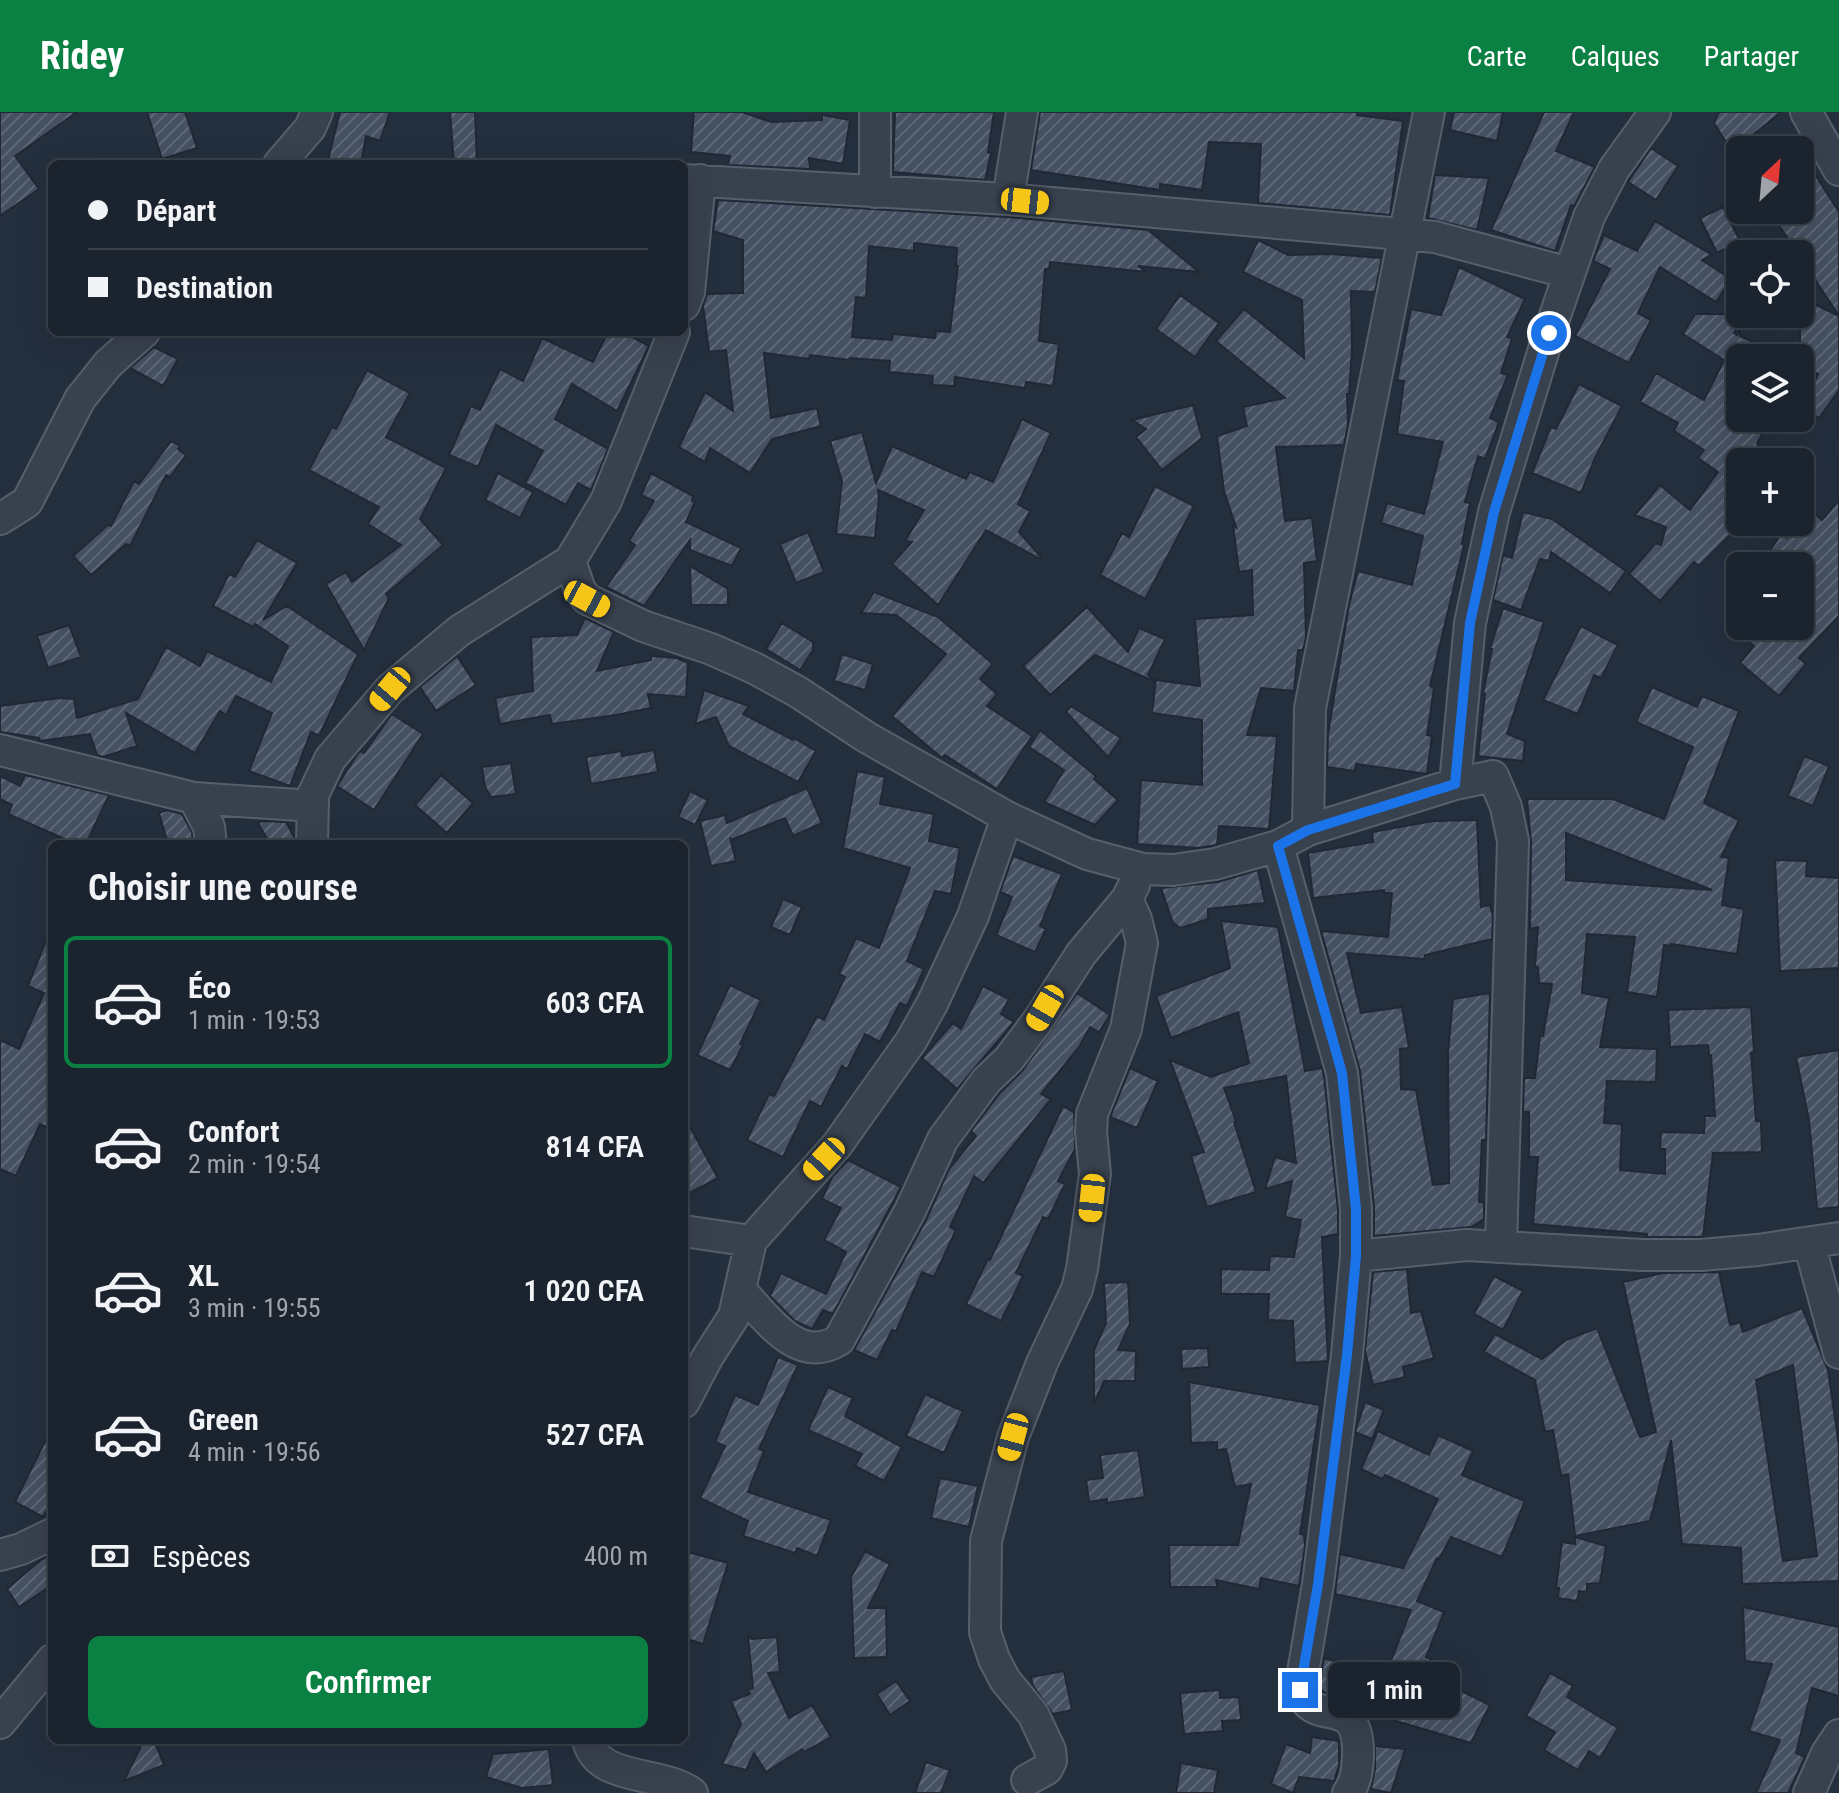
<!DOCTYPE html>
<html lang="fr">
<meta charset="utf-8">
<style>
:root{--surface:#1b232e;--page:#242b36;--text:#f1f3f6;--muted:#a0a4aa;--line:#39404a;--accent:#0b8043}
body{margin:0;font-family:"Roboto Condensed",sans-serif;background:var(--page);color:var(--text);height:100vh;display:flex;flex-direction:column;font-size:30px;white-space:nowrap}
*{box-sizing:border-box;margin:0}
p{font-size:26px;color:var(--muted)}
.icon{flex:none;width:44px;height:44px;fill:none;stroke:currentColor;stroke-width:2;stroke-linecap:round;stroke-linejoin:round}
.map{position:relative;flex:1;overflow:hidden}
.panel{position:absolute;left:48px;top:728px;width:640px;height:904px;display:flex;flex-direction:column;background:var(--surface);border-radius:12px;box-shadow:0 8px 32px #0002,0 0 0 2px var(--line)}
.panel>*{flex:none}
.guide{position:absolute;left:48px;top:48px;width:640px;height:176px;border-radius:12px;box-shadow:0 8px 32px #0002,0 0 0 2px var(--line);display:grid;align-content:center;height:176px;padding:0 40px;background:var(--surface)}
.needle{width:52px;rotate:26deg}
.buttons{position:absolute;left:1726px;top:24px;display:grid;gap:16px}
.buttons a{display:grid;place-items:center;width:88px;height:88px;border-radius:12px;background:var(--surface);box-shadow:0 8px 32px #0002,0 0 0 2px var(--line);font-size:40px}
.end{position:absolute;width:36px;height:36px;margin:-18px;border:10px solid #1a73e8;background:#fff;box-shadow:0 0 0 4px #fff}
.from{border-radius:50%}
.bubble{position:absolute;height:56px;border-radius:12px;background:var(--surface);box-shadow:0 8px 32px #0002,0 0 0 2px var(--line);font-size:26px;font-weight:600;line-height:56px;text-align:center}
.car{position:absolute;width:24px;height:48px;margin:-24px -12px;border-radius:10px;box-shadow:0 0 6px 2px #0007;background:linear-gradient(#f5c518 24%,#345 0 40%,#f5c518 0 76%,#345 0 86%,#f5c518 0)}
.guide b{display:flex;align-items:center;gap:28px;height:76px;font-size:30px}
.guide b+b{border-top:2px solid var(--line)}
.guide i{width:20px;height:20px;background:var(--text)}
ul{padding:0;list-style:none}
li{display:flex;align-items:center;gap:24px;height:132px;margin:0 16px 12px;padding:0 24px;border:4px solid transparent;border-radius:12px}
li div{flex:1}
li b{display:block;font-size:30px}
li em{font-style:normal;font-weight:600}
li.on{border-color:var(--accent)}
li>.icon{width:72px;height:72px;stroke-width:1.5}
h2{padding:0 40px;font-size:36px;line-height:96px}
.pay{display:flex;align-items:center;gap:20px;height:88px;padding:0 40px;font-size:30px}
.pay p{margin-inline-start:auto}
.cta{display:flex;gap:16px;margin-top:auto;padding:16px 40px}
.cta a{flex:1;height:92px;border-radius:12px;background:var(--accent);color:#fff;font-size:32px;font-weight:600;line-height:92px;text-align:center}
header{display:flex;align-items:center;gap:48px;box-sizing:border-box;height:112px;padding:0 40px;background:var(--accent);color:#fff}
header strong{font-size:38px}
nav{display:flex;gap:44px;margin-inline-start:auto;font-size:28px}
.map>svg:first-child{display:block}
</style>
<header>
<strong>Ridey</strong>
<nav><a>Carte</a><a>Calques</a><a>Partager</a></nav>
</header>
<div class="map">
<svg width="1839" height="1681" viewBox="0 0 1839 1681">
<defs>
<pattern id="building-hatch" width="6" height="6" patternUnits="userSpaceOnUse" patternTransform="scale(2)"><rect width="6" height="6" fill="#455162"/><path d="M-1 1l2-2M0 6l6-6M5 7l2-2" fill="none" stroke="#5d6877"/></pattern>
</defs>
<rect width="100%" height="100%" fill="#242f3e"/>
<path fill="url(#building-hatch)" stroke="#1f2835" stroke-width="2" fill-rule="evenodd" d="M0,0H77L15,44L39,77L0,104Z
M147,0H185L197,36L162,47Z
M340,0H390L380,29L366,24L361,52H327Z
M450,0H475L477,52H454Z
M694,0H742L771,10L822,8V3L850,8L843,52L809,46L810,57L728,53L730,44L691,40Z
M895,0H994L988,40L991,41L985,68L893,60Z
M1040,0H1357V3L1403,9L1390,103L1258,91L1261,32L1209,30L1202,78L1160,72V78L1031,58Z
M1454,0H1503L1497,29L1450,18Z
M1544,0H1574L1556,39L1595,55L1574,94L1571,93L1555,139L1491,118Z
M1719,0H1781L1732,40L1714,11Z
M1651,36L1678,54L1656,88L1628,70Z
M1435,63L1489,66L1477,118L1428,106Z
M1816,64L1839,100V204L1769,98H1800V74Z
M718,88L1007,105L1148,118L1199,160L1138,154L1147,160L1050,150L1049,157H1045L1039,229L1059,232L1053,274L1026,270L1025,276L955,265L954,274L932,273L933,264L889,260L890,249L850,246V248L810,243L809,247L764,241L771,306L817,296L821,314L772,327L750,361L710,336L705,350L679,335L705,280L733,299L726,238L709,240L703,194L707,182L743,181V128L713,119ZM914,131L957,136L956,154H958L950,220L936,219L935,226L893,222L892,228L852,225L856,185L866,186L869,134L914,139Z
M1723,95L1740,129L1717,141L1700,106Z
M1655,109L1712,143L1702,148L1731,167L1716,190L1660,155L1638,201L1651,208L1629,251L1575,224L1610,157L1593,149L1604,123L1637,139Z
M1258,128L1288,143L1331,142L1382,146L1375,180L1351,179L1352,237L1349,282H1347L1348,313L1344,333L1276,335L1285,409L1312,406L1317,449L1304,451L1306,526L1303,538H1298L1294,579L1261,576L1247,623L1277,624L1269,717L1219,714L1217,733L1198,736L1137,732L1141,668L1202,673V608L1152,601L1156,568L1200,574L1195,507L1253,503L1252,458L1239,460L1233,413L1236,415L1224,379L1217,324L1247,314L1243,295L1285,286L1216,229L1244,197L1304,246L1302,188L1243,160Z
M1459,155L1525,187L1507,225L1512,226L1501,261L1508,263L1490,306L1499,310L1485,347L1478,344L1465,390L1470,391L1462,432L1464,433L1430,574L1434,576L1427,623L1432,624L1427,662L1356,652L1355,659L1327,655L1328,622L1349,493L1358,459L1412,473L1423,424L1381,411L1387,391L1424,402L1443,330L1397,322L1404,269L1397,268L1411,197L1441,203Z
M1180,183L1219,211L1195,245L1156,217Z
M1800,185L1839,204V278L1819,306L1802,298L1818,262L1800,253Z
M1695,202H1746L1734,221L1737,223L1740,218V224L1788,246H1740V306H1770L1757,332L1784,350H1740V413L1699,454L1694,450L1660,489L1629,462L1656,431L1661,433L1666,415L1635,403L1660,373L1690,398L1718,360L1698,346L1704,338L1674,319L1678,311L1640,290L1656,261L1704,288L1724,248L1683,222Z
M608,220H623L649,234L617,299L572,272L555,307L608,337L591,378L578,371L566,393L525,371L543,339L496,313L478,355L449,343L471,294L480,298L500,257L523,269L542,226L593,250Z
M154,235L178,247L163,274L130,256Z
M367,258L410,281L386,325L446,356L420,407L443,433L386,482L389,486L364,538L326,472L346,460L352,470L401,433L368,412L379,395L309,358L332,315L336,317Z
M1579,272L1622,294L1595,346L1581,381L1532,361L1551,315L1556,317Z
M1193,293L1202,326L1162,358L1136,325L1146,317L1132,308Z
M1022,307L1051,321L1018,392L1030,399L1019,420L1041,445L1040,447L986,418L938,493L892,452L912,430L905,429L924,398L878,378L879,385L875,426L836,422L842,369L830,329L862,320L876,371L892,334L966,367L970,360L993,370Z
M171,329L180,334L178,337L186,343L170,365L166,363L130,434L126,432L91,463L73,444L108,413L111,414L134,369L139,372Z
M498,361L533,380L520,406L485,388Z
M651,361L693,384L692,389L695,390L686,410L741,436L732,454L690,438V428L644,494L606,475L635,433L629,429L654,389L641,383Z
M1155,374L1194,394L1145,487L1100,463L1122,421L1129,425Z
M1839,388V504L1799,546L1806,552L1779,584L1740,551L1754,534L1727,514H1800V454H1760L1781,422L1787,426L1809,397L1822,408Z
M1523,400L1552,407L1626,459L1610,481L1551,440L1549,449L1540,447L1521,498L1493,488L1503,443L1512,446Z
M808,420L824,460L796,471L780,432Z
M257,428L297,451L263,508L287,494L358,542L319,624L311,620L290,674L249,659L272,601L236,584L226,603L220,599L195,641L126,601L137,634L103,645L97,643L90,622L40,629L39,626L0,620V594L59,586L74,587L77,606L138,587L166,535L200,554L207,539L271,570L288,534L255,512L253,515L213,494L229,462L235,465Z
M690,454L728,477V493H691Z
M874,480L938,505L993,552L980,567L997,582L987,594L1032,624L997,677L945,643L942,646L892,604L946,542L896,503L861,501Z
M1087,495L1128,540L1139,516L1165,527L1148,563L1155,570L1095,543L1050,583L1023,554Z
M1503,496L1544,510L1507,622L1525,629L1523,649L1478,644L1485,582H1483L1492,537H1490Z
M585,506L614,520L597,559L651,548V544L677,546L688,551L686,585L648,582L651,596L616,603L552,612L550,603L500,612L495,586L533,579L531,525L577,523Z
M782,511L813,530V538L800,558L766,537Z
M69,513L81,545L48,556L37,524Z
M1581,514L1618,533L1601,566L1594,563L1578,602L1543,588Z
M842,542L873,552L865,578L834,569Z
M457,544L476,573L436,599L420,575Z
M1652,575L1697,595L1702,584L1739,599L1704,691L1739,708L1721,745L1729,746L1722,793L1744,797L1737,842L1671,832V834L1664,833L1657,885L1627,880L1635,825L1587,822L1582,881L1609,886L1600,935L1657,937L1656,970L1607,969L1604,1011L1622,1012L1620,1058L1665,1062V1037H1660L1661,1020L1704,1021L1705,1004H1715L1711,943H1709L1708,933L1670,935L1668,898L1751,895L1754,940L1751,941L1756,1009H1761L1762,1040L1713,1041L1703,1125H1647V1122L1533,1112L1538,1045H1529V1000H1523L1524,966H1535L1540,924H1543L1552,872L1539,871L1538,855H1535L1538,815L1530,817L1531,730L1527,687H1613L1664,707L1693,635L1636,610ZM1566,721L1712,778L1566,768Z
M704,578L749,594L743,602L793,628L794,626L816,639L798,670L729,634L716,605L695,612Z
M1071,594L1121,626L1108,645L1066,600Z
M392,602L423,622L374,698L337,674L357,643L360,639L364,641Z
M1040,618L1096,664L1094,667L1118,688L1095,713L1044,690L1064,658L1029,635Z
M654,638L658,660L591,672L586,645L621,639L622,644Z
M1804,644L1829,654L1813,694L1788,684Z
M511,651L516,682L491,685L485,675L482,655Z
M857,659L885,665L880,692L934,702L929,729L960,736L951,782L935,779L907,849L924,857L907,894L900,891L880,930L865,922L847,957L842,954L821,995L810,989L783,1045L747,1028L769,982L774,984L817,904L824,908L845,865L839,862L856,826L879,836L910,756L843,736Z
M25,663L109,683L86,732H76L8,702L12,693L0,687V664L20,674Z
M441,663L473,691L447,721L415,693Z
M807,676L822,711L793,724L785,706L731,728L730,725L736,749L711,754L700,709L725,703L727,711Z
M690,679L708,688L695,713L678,705Z
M167,698L182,702L192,720L193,732H168L159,701Z
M1477,708L1481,795L1490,793L1493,804L1492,827L1425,843L1424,847L1347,841L1361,901L1402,895L1409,936L1400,937L1401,977L1416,978L1433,1073L1449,1071L1448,940L1453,887L1490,881L1486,1028H1482L1479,1090H1484V1107L1471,1115L1374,1124V1095L1360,959L1321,819L1388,825L1392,781H1384V778L1313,786L1308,741L1373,730L1372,720L1433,709Z
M263,709L286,710L294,725V732H270L258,711Z
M1013,744L1062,762L1040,814L1046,817L1035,840L996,823L1012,785L1000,780Z
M1775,748L1807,749L1806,764L1839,766V856L1780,859Z
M1258,758L1265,791L1208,797V807L1181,816L1173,811L1161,776L1218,770Z
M783,787L802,795L790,823L771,815Z
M1221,809L1278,815L1305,959L1322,956L1324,964L1338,1098V1122L1322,1125L1328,1249L1295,1251L1293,1209L1268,1208L1269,1182H1221V1157L1269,1158L1270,1144L1294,1145L1301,1108L1285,1105L1292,1069L1265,1077L1275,1045L1296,1051L1286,964L1224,976L1236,1009L1234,1010L1256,1080L1207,1095L1191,1044L1204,1040L1170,948L1211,965L1249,951L1238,900L1171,926L1156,884L1230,856Z
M51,816L52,1018L40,1012L16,1064L0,1057V928L19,937L44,881L28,874Z
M730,873L761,888L740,932L743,933L730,958L697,943Z
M983,874L1009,887L1001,902L1014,910L957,977L922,946L953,911L961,917Z
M1077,881L1110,903L1099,920L1090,915L1079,935L1041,982L1051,987L983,1071L974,1064L950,1115L956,1118L934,1165L922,1160L896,1219L892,1218L877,1248L854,1238L926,1108L949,1057L976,1024L971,1019L1000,981L1023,958Z
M1839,938V1095L1817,1097L1809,1008L1796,945Z
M1130,956L1158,969L1137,1016L1110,1005Z
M1063,994L1074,1000L1075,1037L1058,1069L1065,1072L1048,1107L1043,1105L1016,1161L1023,1164L1001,1209L966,1192L988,1147L990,1148Z
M684,1004L718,1066L684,1084Z
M848,1048L901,1075L833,1202L823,1198L812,1217L795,1209L770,1184L781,1161L826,1182L846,1140L824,1128L841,1096L822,1087L832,1065Z
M1407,1157L1411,1201L1421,1199L1434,1246L1403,1255L1405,1265L1373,1273L1365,1239L1373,1160Z
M1719,1160L1730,1213L1740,1210L1743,1220L1802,1196L1828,1258L1839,1334V1469L1742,1472L1741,1436L1682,1432L1671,1328L1650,1409L1575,1424L1568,1362L1561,1364L1553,1318L1545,1320L1535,1268L1484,1240L1495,1222L1542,1247L1566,1228L1597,1216L1640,1325L1656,1320L1623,1170L1663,1161ZM1793,1253L1817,1444L1783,1449L1756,1268Z
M1494,1164L1523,1179L1503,1218L1474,1202Z
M1128,1170L1130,1212L1118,1238L1136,1239L1135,1269H1104L1094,1292V1238L1106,1211L1104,1171Z
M1208,1236L1209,1255L1182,1257L1181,1237Z
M778,1245L798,1253L759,1337L764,1339L748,1380L831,1408L817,1444L797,1436L795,1441L743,1424L748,1409L700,1386L725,1334L715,1330L735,1283L758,1293Z
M1189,1270L1320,1293L1300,1422L1304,1423L1305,1434L1299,1474L1261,1466L1259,1477L1216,1468L1217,1475H1170L1169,1433H1238L1251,1372L1235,1375L1226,1337L1217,1338V1330L1191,1331Z
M828,1275L853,1286L845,1304L902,1335L884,1369L855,1354L862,1342L808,1318Z
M925,1282L963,1299L944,1341L906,1324Z
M1365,1290L1384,1298L1372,1327L1355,1320Z
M52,1315V1389L43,1405L15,1390Z
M1378,1319L1429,1343L1438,1323L1473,1339L1462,1363L1525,1389L1502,1445L1451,1425L1439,1447L1437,1446L1417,1489L1444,1500L1426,1545L1435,1549L1429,1563L1490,1593L1471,1631L1365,1600L1351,1588L1324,1580L1319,1575L1324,1546L1385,1564L1411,1498L1335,1482L1340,1442L1403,1456L1438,1387L1385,1363L1382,1367L1361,1357Z
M1138,1338L1145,1385L1107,1391V1387L1089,1390L1086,1368L1103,1366L1100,1343Z
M940,1366L978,1374L969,1415L931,1406Z
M1575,1425L1606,1434L1600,1471L1587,1472V1480L1579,1479L1577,1489L1558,1486L1559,1476H1556L1562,1430L1575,1432Z
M684,1439L728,1451L703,1532L684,1526Z
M865,1439L890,1452L868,1496H886L887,1545L854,1546L851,1465Z
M52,1442V1473L19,1495L7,1477L42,1447Z
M1743,1495L1839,1515V1584L1812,1576L1796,1641L1805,1645L1788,1681H1756L1780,1628L1749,1619L1772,1552L1745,1549Z
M748,1524L752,1527L777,1525L780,1560L768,1561L789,1606L812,1593L831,1625L804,1640L802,1637L766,1660L754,1641L746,1658L722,1652L741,1612L731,1589L750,1582L748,1578L753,1576Z
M1064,1559L1072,1598L1053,1602L1033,1574L1031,1565Z
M1550,1561L1573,1574L1567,1585L1618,1616L1600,1646L1589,1639L1578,1658L1544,1638L1555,1620L1526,1604Z
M896,1569L910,1589L890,1603L877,1582Z
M1220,1578V1586L1239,1585L1241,1608L1222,1609L1223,1619L1184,1622L1180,1581Z
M1312,1625L1339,1629V1653L1334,1669L1299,1665L1293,1681L1271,1672L1286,1632L1310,1641Z
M144,1628H154L164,1653L124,1669Z
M1375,1634L1405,1637L1391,1681L1371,1677L1375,1657Z
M549,1637L553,1673L522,1676L486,1665L493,1642Z
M926,1650L950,1658L941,1681H915Z
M1181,1651L1218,1658L1214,1681H1176Z"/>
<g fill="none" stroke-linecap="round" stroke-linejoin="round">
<defs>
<path id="minor" d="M1806,0L1839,58
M279,52L310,16L317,0
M684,68L1008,87L1435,125L1569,161
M875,80V0
M1008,87L1022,0
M684,193L689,180L700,68
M0,407L27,390L80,287L108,252L144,220
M570,449L580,478L587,487L643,514L711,537L754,556L798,580L866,625L1007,705L1087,742L1143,757L1173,758L1215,752L1278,734L1308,718L1455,672L1493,664L1506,695L1513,729L1501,1134
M0,638L194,686L313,694
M1455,672L1470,511L1494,400L1549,221L1589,105L1614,57L1655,0
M194,686L209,715L211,732
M1308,718L1310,596L1429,0
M312,732L313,683L330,647L390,577L459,519L570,449L606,389L674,220
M1278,734L1342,961L1356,1097V1144L1347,1243L1318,1472L1300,1578C1314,1619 1360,1577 1358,1645C1357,1659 1356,1670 1348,1681
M684,1119L751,1129
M1809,1131L1839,1241
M1356,1144L1467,1133L1642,1143H1701L1758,1138L1839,1126
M741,1179C767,1206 798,1254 839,1228L910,1099L943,1027L986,969L1009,947L1037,910L1081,842L1127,787L1134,773
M684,1290L707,1246L734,1204L751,1129L837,1033L911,929L932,892L973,804L1007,705
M0,1443L21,1437L52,1422
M0,1611L52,1548
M588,1628C597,1670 660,1658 692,1681
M1027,1668L1047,1657L1051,1649L1050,1638L1033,1602L1005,1568L994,1547L985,1520L986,1429L1013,1325L1042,1251L1077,1177L1082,1157L1095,1062L1091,1020L1092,1002L1126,917L1142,831L1136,807L1127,787
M1809,1681L1827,1641L1839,1623"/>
</defs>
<use href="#minor" stroke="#565f6c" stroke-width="34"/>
<use href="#minor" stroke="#38414e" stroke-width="30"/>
</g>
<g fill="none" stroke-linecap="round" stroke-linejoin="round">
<path stroke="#1a73e8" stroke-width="10" d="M1300,1578L1318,1472L1347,1243L1356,1144V1097L1342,961L1278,734L1308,718L1455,672L1470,511L1494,400L1549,221"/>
</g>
</svg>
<div class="buttons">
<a><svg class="needle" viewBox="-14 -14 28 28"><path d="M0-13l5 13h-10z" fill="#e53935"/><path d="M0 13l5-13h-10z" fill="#a0a4aa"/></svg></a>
<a><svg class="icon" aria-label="locate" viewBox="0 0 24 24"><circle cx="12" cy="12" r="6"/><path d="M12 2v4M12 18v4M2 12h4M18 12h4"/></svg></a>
<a><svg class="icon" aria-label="layers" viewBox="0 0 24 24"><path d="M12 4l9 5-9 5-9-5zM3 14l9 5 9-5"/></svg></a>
<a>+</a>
<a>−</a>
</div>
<i class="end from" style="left:1549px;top:221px"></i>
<i class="end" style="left:1300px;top:1578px"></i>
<div class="bubble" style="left:1328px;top:1550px;width:132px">1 min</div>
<i class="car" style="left:1025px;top:89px;rotate:96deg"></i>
<i class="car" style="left:587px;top:487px;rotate:118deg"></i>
<i class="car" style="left:390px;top:577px;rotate:220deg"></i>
<i class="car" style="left:1045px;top:896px;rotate:210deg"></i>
<i class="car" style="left:824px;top:1047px;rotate:223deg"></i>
<i class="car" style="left:1092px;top:1086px;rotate:186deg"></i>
<i class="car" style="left:1013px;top:1325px;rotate:195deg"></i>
<div class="guide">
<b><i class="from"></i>Départ</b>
<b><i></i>Destination</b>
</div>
<section class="panel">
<h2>Choisir une course</h2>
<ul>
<li class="on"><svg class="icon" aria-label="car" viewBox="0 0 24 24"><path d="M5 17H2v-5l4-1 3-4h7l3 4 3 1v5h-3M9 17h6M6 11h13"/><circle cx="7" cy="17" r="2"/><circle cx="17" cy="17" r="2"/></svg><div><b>Éco</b><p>1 min · 19:53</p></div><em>603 CFA</em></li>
<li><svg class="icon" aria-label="car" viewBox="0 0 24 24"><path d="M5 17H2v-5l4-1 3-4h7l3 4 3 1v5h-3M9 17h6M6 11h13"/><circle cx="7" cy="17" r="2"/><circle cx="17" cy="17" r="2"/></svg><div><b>Confort</b><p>2 min · 19:54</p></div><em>814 CFA</em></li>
<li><svg class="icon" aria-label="car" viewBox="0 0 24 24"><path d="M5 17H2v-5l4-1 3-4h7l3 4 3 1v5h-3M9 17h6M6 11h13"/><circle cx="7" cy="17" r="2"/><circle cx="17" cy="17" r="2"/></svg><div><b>XL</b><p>3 min · 19:55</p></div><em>1 020 CFA</em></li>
<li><svg class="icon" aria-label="car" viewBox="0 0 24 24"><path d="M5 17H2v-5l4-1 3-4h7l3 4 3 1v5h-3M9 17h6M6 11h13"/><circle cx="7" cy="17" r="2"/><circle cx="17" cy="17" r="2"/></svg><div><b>Green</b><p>4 min · 19:56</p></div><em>527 CFA</em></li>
</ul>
<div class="pay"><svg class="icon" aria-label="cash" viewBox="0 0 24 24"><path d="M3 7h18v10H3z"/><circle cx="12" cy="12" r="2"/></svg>Espèces<p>400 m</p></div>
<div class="cta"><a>Confirmer</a></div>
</section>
</div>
